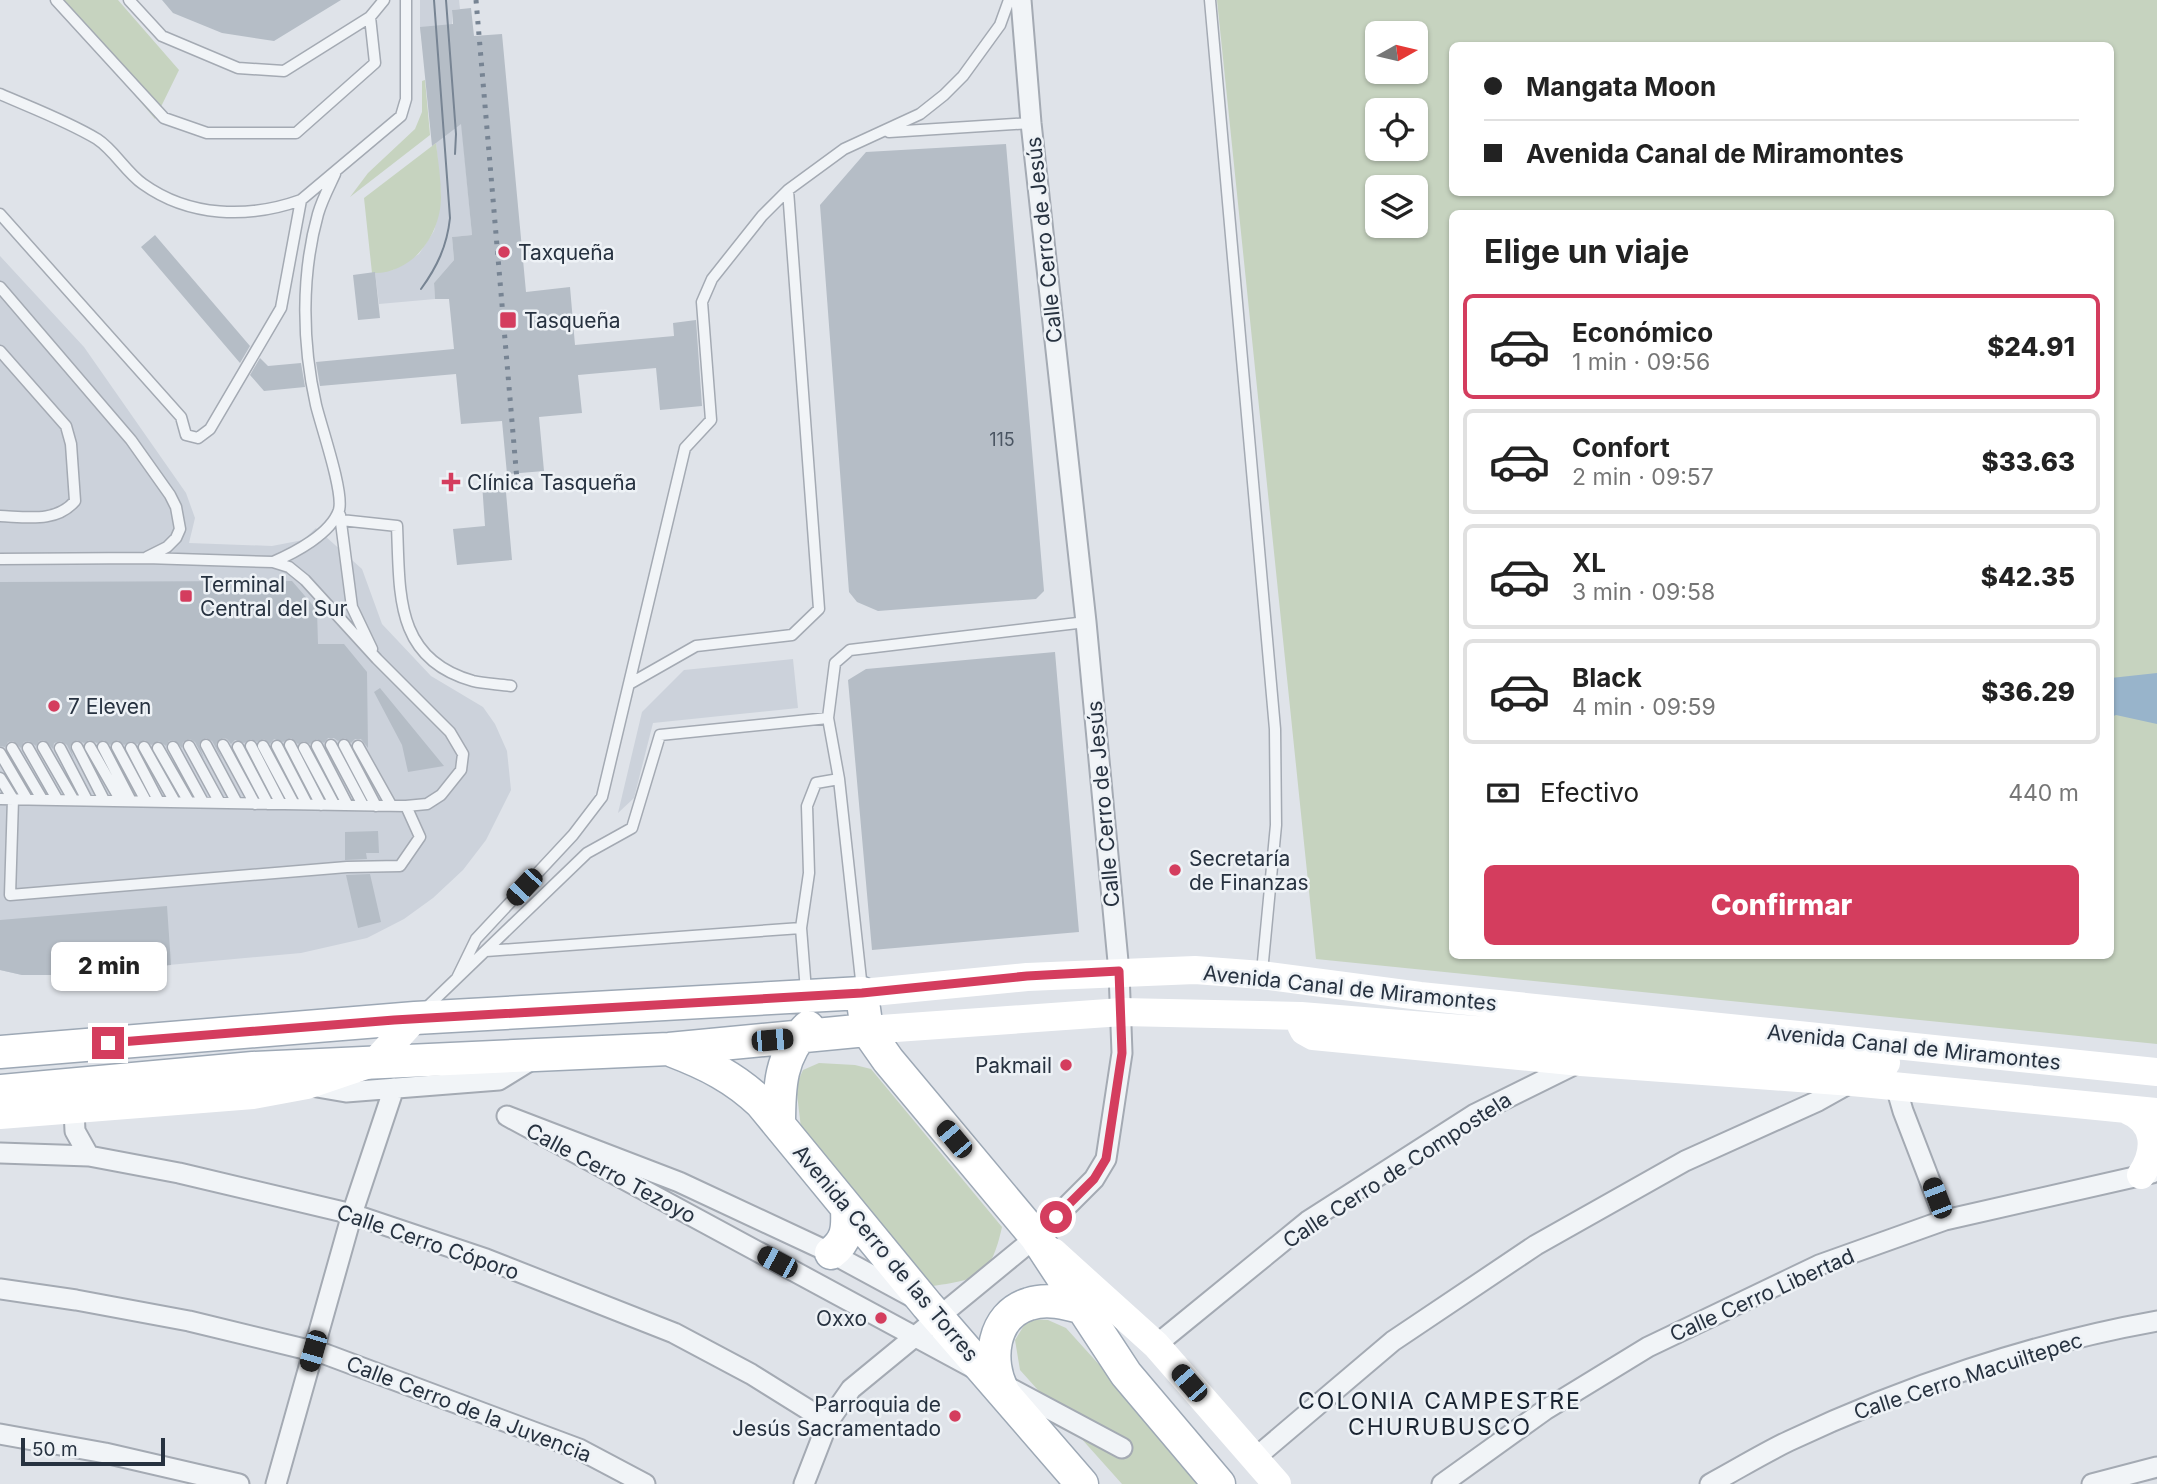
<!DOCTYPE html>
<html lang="es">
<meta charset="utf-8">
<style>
:root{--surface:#fff;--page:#f6f6f6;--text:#222;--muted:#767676;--line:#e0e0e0;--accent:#d43d5e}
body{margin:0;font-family:Inter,sans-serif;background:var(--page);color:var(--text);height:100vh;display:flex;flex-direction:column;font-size:26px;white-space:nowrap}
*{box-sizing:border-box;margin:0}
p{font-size:23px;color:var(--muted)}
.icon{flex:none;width:38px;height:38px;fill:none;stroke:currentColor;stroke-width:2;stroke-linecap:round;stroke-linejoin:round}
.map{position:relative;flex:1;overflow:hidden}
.drawer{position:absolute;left:1449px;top:210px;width:665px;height:749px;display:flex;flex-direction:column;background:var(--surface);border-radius:10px;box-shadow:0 2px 5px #0004}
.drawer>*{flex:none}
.top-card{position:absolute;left:1449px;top:42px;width:665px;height:154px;border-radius:10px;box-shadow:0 2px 5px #0004;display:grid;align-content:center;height:154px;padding:0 35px;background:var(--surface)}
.needle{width:46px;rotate:82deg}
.buttons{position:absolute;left:1365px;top:21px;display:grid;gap:14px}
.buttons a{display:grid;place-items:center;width:63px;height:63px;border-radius:10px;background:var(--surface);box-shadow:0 2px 5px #0004;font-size:35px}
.scale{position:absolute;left:21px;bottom:18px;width:144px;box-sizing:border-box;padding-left:7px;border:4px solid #273240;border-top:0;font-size:19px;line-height:24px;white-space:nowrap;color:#273240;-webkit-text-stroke:5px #eef2f6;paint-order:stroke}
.end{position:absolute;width:32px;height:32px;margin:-16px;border:9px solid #d43d5e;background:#fff;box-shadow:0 0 0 4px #fff}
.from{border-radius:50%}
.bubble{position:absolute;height:49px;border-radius:10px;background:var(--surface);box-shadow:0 2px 5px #0004;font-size:23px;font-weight:800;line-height:49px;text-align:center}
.car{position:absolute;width:21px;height:42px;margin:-21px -10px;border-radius:9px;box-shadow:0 0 5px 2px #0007;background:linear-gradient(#222 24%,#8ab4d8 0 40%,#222 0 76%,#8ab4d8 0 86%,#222 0)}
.top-card b{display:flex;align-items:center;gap:24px;height:66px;font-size:26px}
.top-card b+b{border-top:2px solid var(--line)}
.top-card i{width:18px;height:18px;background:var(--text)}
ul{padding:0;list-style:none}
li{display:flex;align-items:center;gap:21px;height:105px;margin:0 14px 10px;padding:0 21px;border:4px solid var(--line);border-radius:10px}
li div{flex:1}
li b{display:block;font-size:26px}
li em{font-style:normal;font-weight:800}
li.active{border-color:var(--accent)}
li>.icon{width:63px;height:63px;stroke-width:1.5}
h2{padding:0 35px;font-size:32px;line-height:84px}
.pay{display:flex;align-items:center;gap:18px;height:77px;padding:0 35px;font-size:26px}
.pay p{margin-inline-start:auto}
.button{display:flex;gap:14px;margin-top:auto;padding:14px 35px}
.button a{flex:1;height:80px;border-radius:10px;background:var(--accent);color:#fff;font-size:28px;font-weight:800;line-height:80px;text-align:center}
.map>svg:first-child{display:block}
</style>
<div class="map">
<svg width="2157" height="1484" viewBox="0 0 2157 1484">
<rect width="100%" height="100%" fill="#dfe3e9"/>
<path fill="#ccd2db" d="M420,0H459L460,9L452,10V24L472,235L452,237L454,260L434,283L435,299L379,304L375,272L393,270L419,254L434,231L439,211L441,197L436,143L420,27Z
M0,256L84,347L186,493L195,518L189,543L272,546L303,540L316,528L362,569L382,624L431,676L483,707L495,724L507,751L511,790L486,840L463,870L433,898L404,919L367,938L301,953L59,975H22L0,970Z
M793,659L798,708L653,723L634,798L618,813L642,712L684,670Z"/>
<path fill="#c6d3bf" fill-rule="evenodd" d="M54,0H118L179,70L155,119Z
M1217,0H2157V1044L1316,959ZM1377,33H1416V72H1377ZM1452,46H2110V192H1452ZM1377,110H1416V149H1377ZM1377,187H1416V226H1377ZM1452,214H2110V956H1452Z
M425,80L430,135L350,197L368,173L415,129L422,112V81Z
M436,143C438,161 441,179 441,197C441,235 412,275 372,273L364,198Z
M819,1063L855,1065L871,1069L1002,1227C991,1276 980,1279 933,1286L801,1128L797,1094L798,1081L803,1070Z
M1028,1319L1048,1320L1066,1328L1207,1484H1122L1020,1370L1015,1340Z"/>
<path fill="#98b4cb" d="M2157,673V724L2116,715L2111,717V678Z"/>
<path fill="#b5bdc6" d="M162,0H341L274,41L222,33L173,13Z
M471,8L474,36L502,34L526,292L570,287L575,345L674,336L673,323L696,320L702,406L660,410L656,368L578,375L582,413L539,417L544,471L507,474L502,421L461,424L456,374L320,386L316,362L454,349L449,299H435L434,283L454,260L452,237L472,235L461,124L432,146L420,27L453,24L452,10Z
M1006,144L1044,591L1036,599L878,611L857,602L849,592L820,205L866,152Z
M155,235L250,346L240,363L141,247Z
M375,272L380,318L358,320L353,275Z
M260,358L268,366L301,363L305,387L264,391L250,375Z
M505,481L512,560L457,565L453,529L485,526L482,483Z
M292,581L317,610L318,644H344L367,672L368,748L361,739H355L351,743L345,738L338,741L334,738H328L324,743L317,739L310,744L304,741L298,744L291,738L283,742L274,739L270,744L264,739L257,742L251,739L244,743L235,740L231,744L227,739L223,738L216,744L222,759L212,741L206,738L199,744L204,759L195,742L190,739L183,742L182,748L174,740L169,741L166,746L159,741L151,745L145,740L137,744L131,741L124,745L118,740L110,745L104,740L97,743L89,740L84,743L77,740L70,746L74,759L67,745L61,741L54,743L53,749L44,740L39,741L36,746L29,741L24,742L21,748L13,741L8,742L5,747L0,746V582Z
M1055,652L1079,932L872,950L848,680L866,669Z
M380,688L444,766L408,772L402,745L374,692Z
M378,831L379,853H366L367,859L345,860V832Z
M370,874L381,922L358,928L346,875Z
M167,906L171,965L59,975H22L0,970V920Z"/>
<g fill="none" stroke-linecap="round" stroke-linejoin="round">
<defs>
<path id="lane" d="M56,0L164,118L207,133H296L375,63L370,17
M129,0L162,36L238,68L284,71L370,17L384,0
M1210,0L1275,729L1276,825L1262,972
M0,94C32,108 67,121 97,139C114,150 126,172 143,184C189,217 248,219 301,200L401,116L406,99V0
M889,132L1031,123
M0,214L181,417L186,435L198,438L210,429L281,308L301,200
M0,287L131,440L170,495L176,507L180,529L176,538L167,547L147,557
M0,351L66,426L71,444L75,501C56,523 27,517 0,516
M340,515L352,607L372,649
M341,520L397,526C400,593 394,659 473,681C485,684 499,684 511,686
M0,559L146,558L273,562L289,567L305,580L377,659L450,732L463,754L461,770L441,795L427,804L406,806L0,799
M273,562C294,553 331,534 339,510C344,492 321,426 316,405C302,343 301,275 318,214C322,200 329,187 335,174
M631,683L696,646L792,635L819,609L788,190
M206,745L237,803
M223,745L255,804
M290,745L321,805
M331,745L363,805
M344,745L376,806
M189,746L220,803
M251,746L281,804
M263,746L294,804
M277,746L307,804
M317,746L347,804
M358,746L391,805
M43,747L73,799
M77,747L104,800
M90,747L121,801
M103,747L131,801
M117,747L146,801
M144,747L175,802
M173,747L203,802
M238,747L268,804
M12,748L42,799
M28,748L57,799
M60,748L87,800
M131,748L159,802
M158,748L189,802
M304,748L334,804
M0,753L27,799
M0,778L13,799L10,895L347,867L400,866L420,837L406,806
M486,951L801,928
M457,978L476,939L573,835L602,797L685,448L711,420L702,302L712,279L762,216L788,190L844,149L920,114L944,95L963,76L1000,25L1009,0
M862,989L839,779L828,718L835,663L850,650L1086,622
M806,991L801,928L809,873L807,806L816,783L839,779
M425,1009L587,853L632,828L660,735L828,718"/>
<path id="street" d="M311,1086L346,1092L499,1080L533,1059
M1896,1087L1903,1111L1945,1220
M74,1110L75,1131L89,1156
M0,1153L89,1156L179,1173L352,1214L486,1259L674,1333L751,1374L828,1422
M0,1289L76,1300L189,1321L325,1354L579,1449L645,1484
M912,1297L831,1253L679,1182L507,1116L973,1368
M1156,1345L1308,1221L1475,1114L1578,1063
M1006,1386L1122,1448
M0,1434L105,1453L239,1484
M1255,1458L1393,1341L1536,1245L1685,1161L1818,1101L1852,1082
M276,1484L352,1214L394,1088
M804,1484L828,1422L851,1389L1036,1237L1094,1179L1106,1159L1122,1053L1119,972L1086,622L1031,123L1021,0
M1442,1484L1545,1410L1648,1347L1819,1265L1945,1220L2152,1173
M1710,1484C1736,1470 1762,1454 1789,1441C1903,1387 2033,1343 2157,1321
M2092,1484L2157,1467"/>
<path id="primary" d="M864,1009L867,1030L888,1060L1036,1237L1126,1374L1219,1484
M673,1051C707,1064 735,1078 761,1103L927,1305L1082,1484
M0,1052L415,1018L862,993
M0,1091L253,1068L669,1049L867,1030
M779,1125C779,1087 780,1055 808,1027
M831,1253C847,1241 848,1229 847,1210
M1003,1391C987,1361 992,1315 1029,1304C1047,1298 1066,1303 1083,1308"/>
</defs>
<use href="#lane" stroke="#a4aab3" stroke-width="13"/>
<use href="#street" stroke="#a4aab3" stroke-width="23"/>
<use href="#primary" stroke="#9da8b5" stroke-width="35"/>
<use href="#lane" stroke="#f1f4f7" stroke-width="10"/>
<use href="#street" stroke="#f1f4f7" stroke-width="19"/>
<path stroke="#fff" stroke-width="28" d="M862,993L1027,977L1195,970L1262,975L1420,996L2157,1072
M1301,1025L1304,1031L1313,1036L1581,1062L1852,1082L2157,1112
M867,1030L1122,1012L1301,1016L1886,1063
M2127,1110C2157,1122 2157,1151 2141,1175
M0,1115L253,1095L307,1085L375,1062L415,1018
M1053,1252L1156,1345L1277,1484"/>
<use href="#primary" stroke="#fff" stroke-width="32"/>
<path stroke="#778493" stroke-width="2" d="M446,0L456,134L455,154
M421,289C437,267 447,246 450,218L434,0"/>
<path stroke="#778493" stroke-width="5" stroke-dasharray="3.5 7" stroke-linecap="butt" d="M476,0L518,492"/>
</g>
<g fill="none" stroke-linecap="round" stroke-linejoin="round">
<path stroke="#d43d5e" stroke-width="9" d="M108,1043L394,1020L862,993L1027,976L1119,971L1122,1053L1106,1159L1094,1179L1056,1217"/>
</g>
<g fill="#d43d5e" stroke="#eef2f6" stroke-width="2.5">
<circle cx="504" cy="252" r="7"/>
<rect x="499" y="311" width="18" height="18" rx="3.5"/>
<path d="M447.5 471.5h7v7h7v7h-7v7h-7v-7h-7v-7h7z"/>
<rect x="179" y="589" width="14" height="14" rx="3.5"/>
<circle cx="54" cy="706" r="7"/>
<circle cx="1175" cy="870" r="7"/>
<circle cx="1066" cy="1065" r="7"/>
<circle cx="881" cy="1318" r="7"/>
<circle cx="955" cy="1416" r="7"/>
</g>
<g text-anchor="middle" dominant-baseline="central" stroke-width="5" stroke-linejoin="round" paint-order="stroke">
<g font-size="18" fill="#4a5562">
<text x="1002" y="439">115</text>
</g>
<g font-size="21" fill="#273240" stroke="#eef2f6">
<text transform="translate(1044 240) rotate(-96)">Calle Cerro de Jesús</text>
<text transform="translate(1103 804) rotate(-95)">Calle Cerro de Jesús</text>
<text transform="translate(1350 988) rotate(6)">Avenida Canal de Miramontes</text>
<text transform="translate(1914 1047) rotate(6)">Avenida Canal de Miramontes</text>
<text transform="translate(1397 1170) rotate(-33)">Calle Cerro de Compostela</text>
<text transform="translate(611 1173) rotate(28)">Calle Cerro Tezoyo</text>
<text transform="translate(428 1242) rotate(19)">Calle Cerro Cóporo</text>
<text transform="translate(886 1253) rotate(50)">Avenida Cerro de las Torres</text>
<text transform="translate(1762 1295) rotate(-24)">Calle Cerro Libertad</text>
<text transform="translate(1968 1376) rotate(-18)">Calle Cerro Macuiltepec</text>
<text transform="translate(469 1409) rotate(21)">Calle Cerro de la Juvencia</text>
</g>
<g font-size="21" fill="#273240" stroke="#eef2f6" text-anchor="start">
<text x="518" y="252">Taxqueña</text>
<text x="524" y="320">Tasqueña</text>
<text x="467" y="482">Clínica Tasqueña</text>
<text x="200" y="584">Terminal<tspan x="200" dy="24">Central del Sur</tspan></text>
<text x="68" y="706">7 Eleven</text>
<text x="1189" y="858">Secretaría<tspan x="1189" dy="24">de Finanzas</tspan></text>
<text x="1052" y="1065" text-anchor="end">Pakmail</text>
<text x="867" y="1318" text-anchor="end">Oxxo</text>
<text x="941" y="1404" text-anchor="end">Parroquia de<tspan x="941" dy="24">Jesús Sacramentado</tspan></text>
</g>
<g font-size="23" letter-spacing="2" fill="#192331" stroke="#eef2f6">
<text x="1440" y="1401">COLONIA CAMPESTRE<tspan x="1440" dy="26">CHURUBUSCO</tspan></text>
</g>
</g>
</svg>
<div class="buttons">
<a><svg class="needle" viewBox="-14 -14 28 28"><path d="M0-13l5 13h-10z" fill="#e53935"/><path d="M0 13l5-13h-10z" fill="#767676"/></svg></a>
<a><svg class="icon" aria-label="locate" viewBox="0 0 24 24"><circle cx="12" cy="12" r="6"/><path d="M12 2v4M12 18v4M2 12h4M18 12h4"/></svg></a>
<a><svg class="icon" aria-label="layers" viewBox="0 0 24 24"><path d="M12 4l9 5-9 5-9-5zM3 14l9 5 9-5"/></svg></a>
</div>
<div class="scale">50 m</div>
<i class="end from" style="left:1056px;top:1217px"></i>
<i class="end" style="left:108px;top:1043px"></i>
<div class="bubble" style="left:51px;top:942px;width:116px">2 min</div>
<i class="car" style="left:524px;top:887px;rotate:223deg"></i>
<i class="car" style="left:772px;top:1040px;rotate:85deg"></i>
<i class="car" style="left:954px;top:1139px;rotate:320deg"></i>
<i class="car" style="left:1937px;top:1198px;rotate:339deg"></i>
<i class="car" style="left:777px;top:1262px;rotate:298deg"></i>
<i class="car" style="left:313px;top:1351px;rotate:196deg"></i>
<i class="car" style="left:1189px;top:1383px;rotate:319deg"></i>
<div class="top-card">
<b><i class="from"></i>Mangata Moon</b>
<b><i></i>Avenida Canal de Miramontes</b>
</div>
<section class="drawer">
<h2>Elige un viaje</h2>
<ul>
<li class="active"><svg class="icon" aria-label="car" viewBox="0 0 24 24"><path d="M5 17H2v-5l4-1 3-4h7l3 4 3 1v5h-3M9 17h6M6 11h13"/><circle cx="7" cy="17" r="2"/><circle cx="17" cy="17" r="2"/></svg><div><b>Económico</b><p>1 min · 09:56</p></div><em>$24.91</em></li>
<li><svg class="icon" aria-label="car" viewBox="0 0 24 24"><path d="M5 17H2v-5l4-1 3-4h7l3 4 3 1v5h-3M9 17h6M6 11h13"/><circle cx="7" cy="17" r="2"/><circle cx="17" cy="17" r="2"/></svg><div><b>Confort</b><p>2 min · 09:57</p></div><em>$33.63</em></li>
<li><svg class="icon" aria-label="car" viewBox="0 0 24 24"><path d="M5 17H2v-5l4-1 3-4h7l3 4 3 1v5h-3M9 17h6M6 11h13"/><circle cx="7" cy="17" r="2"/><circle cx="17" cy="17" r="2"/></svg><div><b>XL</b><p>3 min · 09:58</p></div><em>$42.35</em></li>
<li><svg class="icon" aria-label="car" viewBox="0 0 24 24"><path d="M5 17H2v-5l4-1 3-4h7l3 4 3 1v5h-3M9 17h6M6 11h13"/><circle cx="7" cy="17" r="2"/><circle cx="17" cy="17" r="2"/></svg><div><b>Black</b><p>4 min · 09:59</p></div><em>$36.29</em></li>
</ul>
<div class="pay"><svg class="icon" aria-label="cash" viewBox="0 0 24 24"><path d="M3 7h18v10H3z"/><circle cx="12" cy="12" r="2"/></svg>Efectivo<p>440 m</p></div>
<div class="button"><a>Confirmar</a></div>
</section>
</div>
